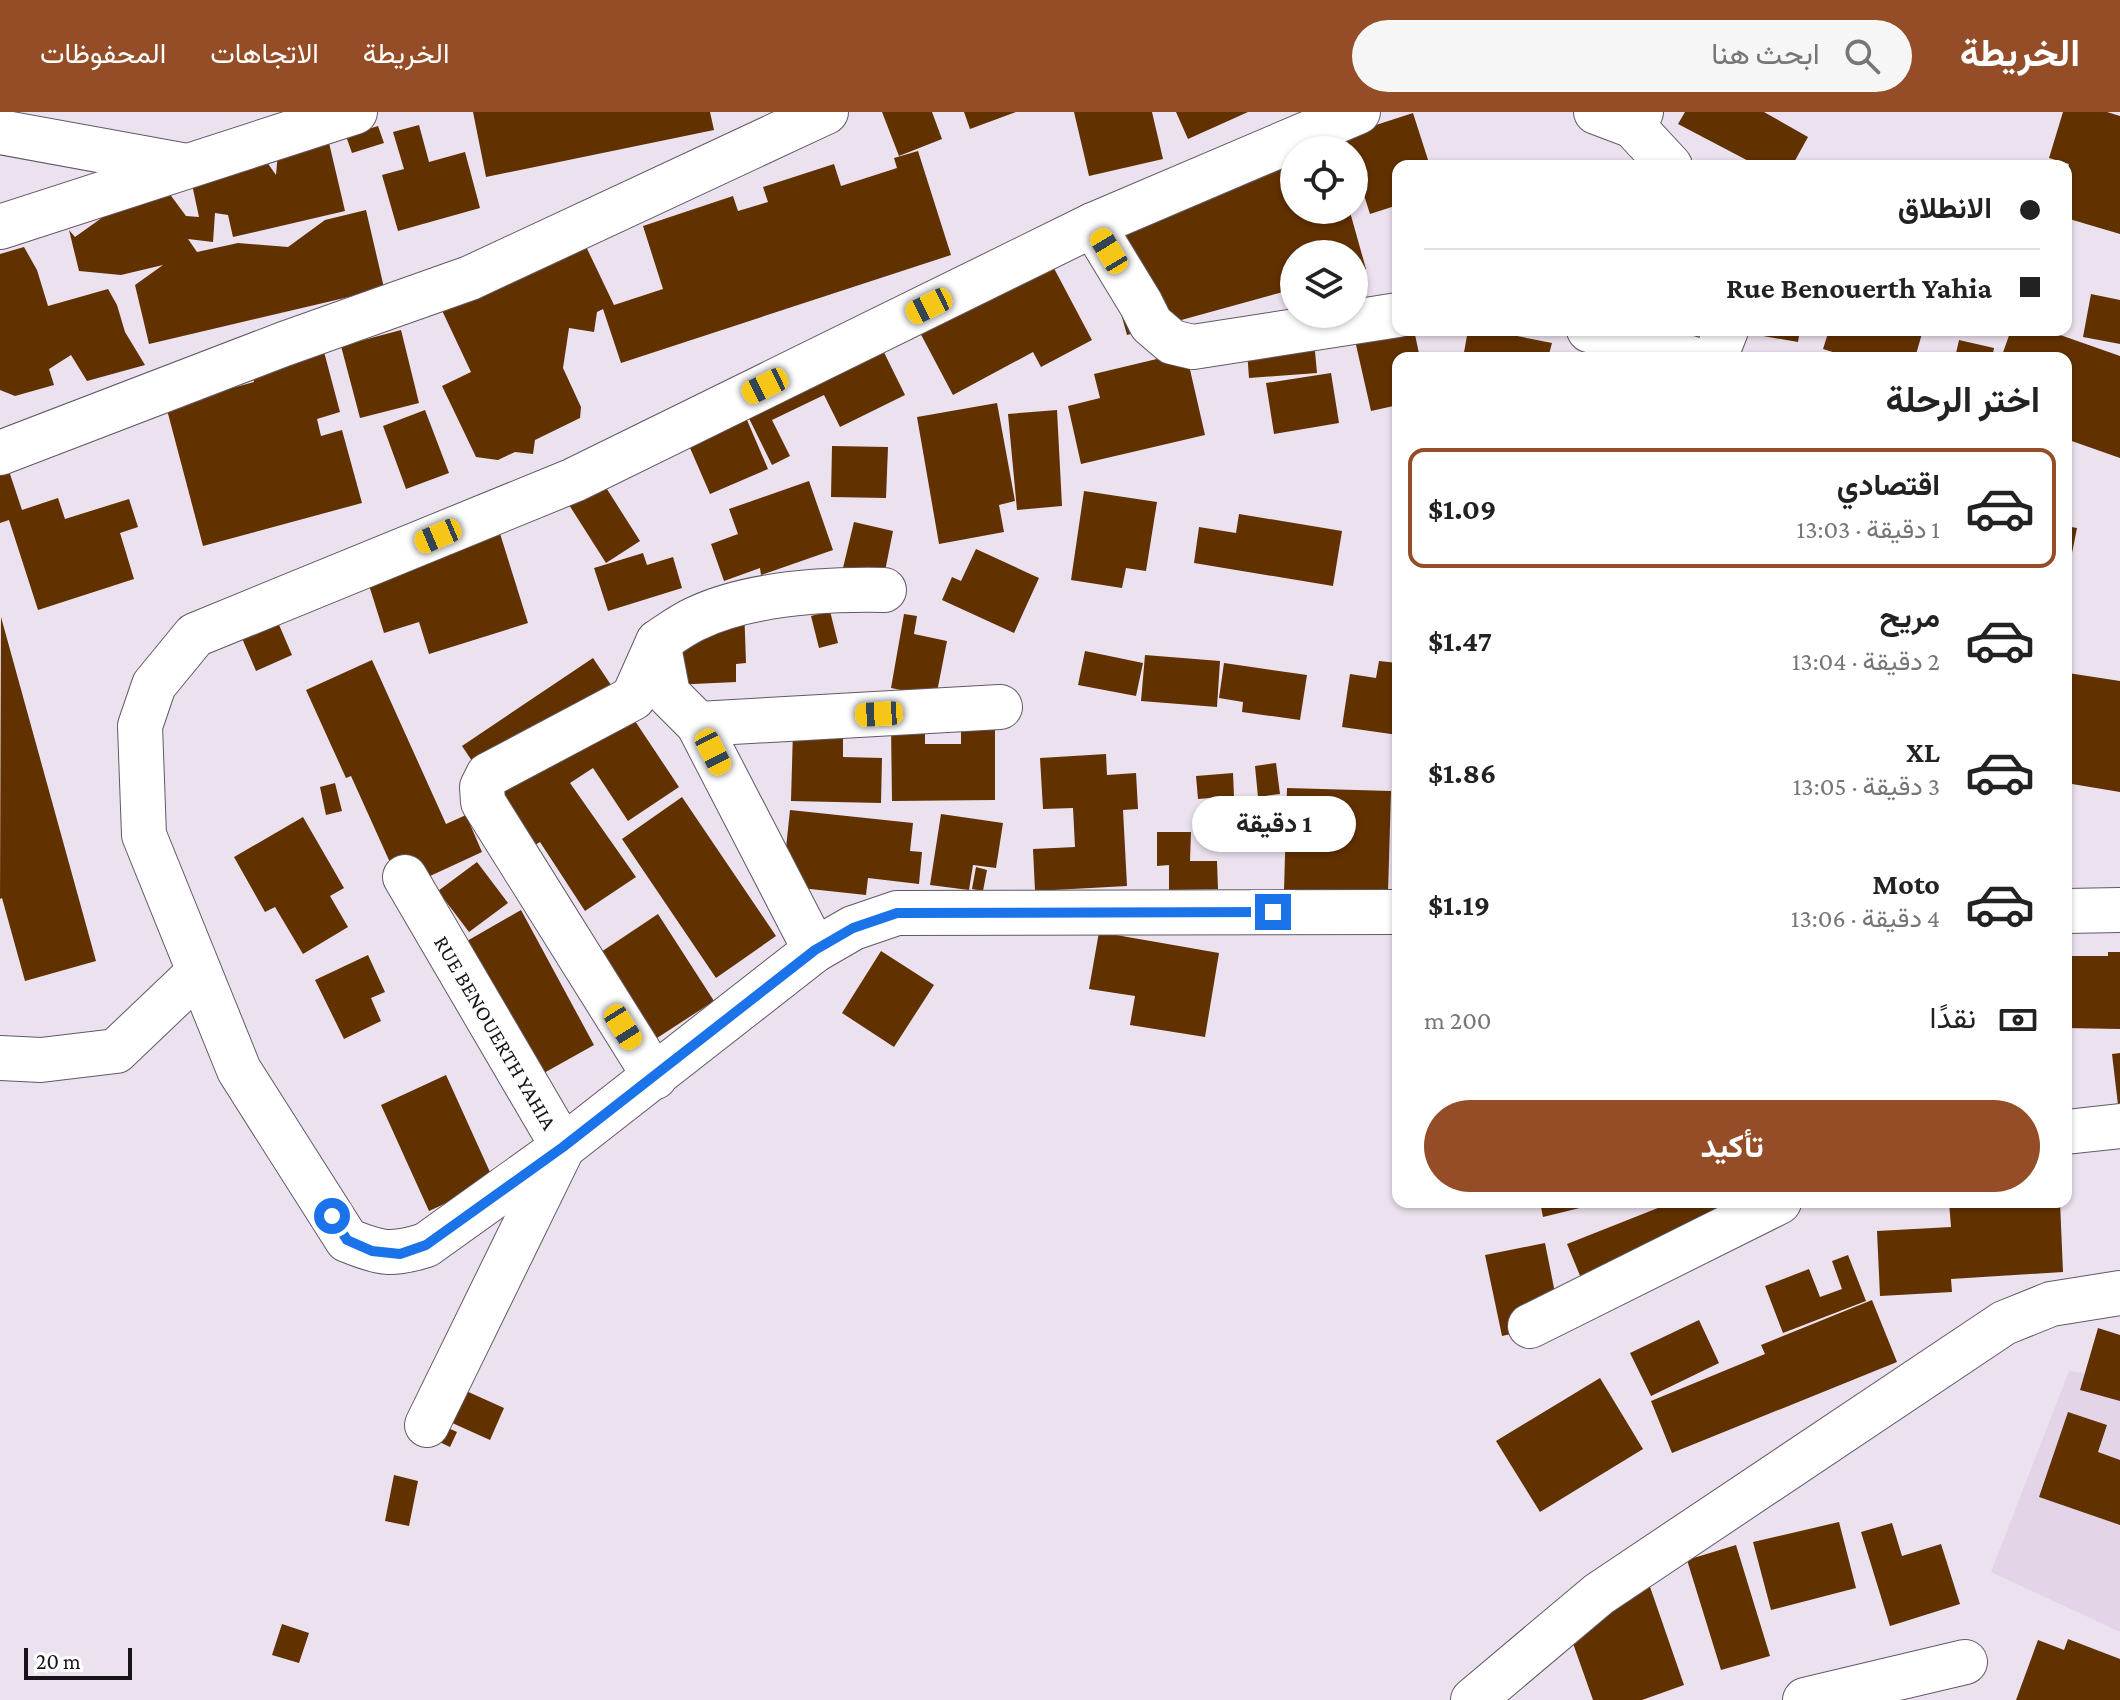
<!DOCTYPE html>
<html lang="ar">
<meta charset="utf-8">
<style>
:root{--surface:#fff;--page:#f6f6f6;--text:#222;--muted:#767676;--line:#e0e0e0;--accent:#944d27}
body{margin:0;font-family:"Crimson Pro",Vazirmatn,serif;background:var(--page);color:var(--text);direction:rtl;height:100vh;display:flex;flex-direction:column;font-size:30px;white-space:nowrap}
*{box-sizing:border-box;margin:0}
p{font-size:26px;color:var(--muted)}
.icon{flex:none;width:44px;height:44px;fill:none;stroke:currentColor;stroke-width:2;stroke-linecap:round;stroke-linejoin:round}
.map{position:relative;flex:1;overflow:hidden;direction:ltr}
.sheet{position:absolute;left:1392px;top:240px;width:680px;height:856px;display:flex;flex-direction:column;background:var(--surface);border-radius:16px;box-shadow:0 2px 6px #0004;direction:rtl}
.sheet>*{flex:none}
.banner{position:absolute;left:1392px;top:48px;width:680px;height:176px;border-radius:16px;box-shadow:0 2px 6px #0004;direction:rtl;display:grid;align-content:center;height:176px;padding:0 32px;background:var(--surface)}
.fabs{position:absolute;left:1280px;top:24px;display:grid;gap:16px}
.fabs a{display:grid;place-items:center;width:88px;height:88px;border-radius:50%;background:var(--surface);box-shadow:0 2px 6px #0004;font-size:40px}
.scale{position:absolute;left:24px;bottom:20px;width:108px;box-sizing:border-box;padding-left:8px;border:4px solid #171318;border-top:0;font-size:22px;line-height:28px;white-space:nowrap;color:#171318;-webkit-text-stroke:6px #fff;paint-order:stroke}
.end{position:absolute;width:36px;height:36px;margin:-18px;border:10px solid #1a73e8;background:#fff;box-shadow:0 0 0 4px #fff}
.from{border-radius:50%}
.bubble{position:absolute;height:56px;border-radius:28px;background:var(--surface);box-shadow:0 2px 6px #0004;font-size:26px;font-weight:700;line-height:56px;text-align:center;direction:rtl}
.car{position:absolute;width:24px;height:48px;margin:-24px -12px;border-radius:10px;box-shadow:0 0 6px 2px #0007;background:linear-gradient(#f5c518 24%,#345 0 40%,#f5c518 0 76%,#345 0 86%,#f5c518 0)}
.banner b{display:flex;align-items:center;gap:28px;height:76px;font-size:30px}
.banner b+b{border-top:2px solid var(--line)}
.banner i{width:20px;height:20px;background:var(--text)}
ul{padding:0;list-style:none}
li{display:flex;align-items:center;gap:24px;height:120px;margin:0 16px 12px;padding:0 16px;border:4px solid transparent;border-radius:16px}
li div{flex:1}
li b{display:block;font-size:30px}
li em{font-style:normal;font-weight:700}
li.current{border-color:var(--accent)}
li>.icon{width:72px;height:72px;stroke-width:1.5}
h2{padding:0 32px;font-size:36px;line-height:96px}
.pay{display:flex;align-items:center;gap:20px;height:88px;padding:0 32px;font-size:30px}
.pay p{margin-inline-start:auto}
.action{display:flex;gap:16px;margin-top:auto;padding:16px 32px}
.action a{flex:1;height:92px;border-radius:48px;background:var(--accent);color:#fff;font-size:32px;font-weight:700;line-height:92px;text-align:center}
header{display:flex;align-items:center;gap:48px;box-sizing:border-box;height:112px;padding:0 40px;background:var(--accent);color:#fff}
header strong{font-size:38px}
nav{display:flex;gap:44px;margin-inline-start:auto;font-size:28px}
.search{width:560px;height:72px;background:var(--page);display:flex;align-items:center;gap:20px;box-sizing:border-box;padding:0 28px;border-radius:44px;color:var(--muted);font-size:30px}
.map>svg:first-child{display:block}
</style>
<header>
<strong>الخريطة</strong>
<div class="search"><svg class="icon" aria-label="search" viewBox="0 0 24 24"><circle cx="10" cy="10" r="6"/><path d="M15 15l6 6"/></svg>ابحث هنا</div>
<nav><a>الخريطة</a><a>الاتجاهات</a><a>المحفوظات</a></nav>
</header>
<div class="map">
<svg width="2120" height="1588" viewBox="0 0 2120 1588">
<rect width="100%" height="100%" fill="#ece2ef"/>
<path fill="#e3d5e7" d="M2069,1259L2120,1265V1520L1991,1460Z"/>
<path fill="#613100" d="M473,0H710L714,18L486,65Z
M882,0H932L942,27L899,44Z
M964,0H1016L970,17Z
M1074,0H1152L1163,47L1089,64Z
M1176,0H1248L1188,27Z
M1685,0H1764L1808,25L1792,54H1758L1678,12Z
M2063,0H2107L2120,4V122L2066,106V63L2069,52L2049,46Z
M1413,1L1430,54H1398V93L1370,102L1354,52V38H1350L1345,23Z
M419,13L429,50L465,40L480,96L398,119L382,63L404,57L393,20Z
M378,14L384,31L352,41L346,24Z
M326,18L345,99L233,125L228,103L215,101L213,130L188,127L197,140L238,131L288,135L325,108L366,98L385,180L365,185L353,184L149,232L135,173L163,153L121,163L79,159L69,118L75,125L131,85L166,77L186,104L199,105L190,63L264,46L276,63L279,29Z
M1324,26L1327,38H1294V98H1344L1345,101L1350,100L1366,157L1354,160V142H1294V177L1127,223L1090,90Z
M918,39L951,143L621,251L603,197L597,200L594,220L569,216L563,256L581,295L580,306L535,328L533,342L515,340L498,348L476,345L442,274L471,260L438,190L580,122L614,193L663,177L643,114L733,84L738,99L768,90L763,75L834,52L841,74L897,56L894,46Z
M1039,128L1092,228L1041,255L1033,240L953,283L908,198Z
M24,135L37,158L48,194L108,177L117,193L125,220L145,253L87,269L71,243L49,257L54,273L15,284L0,278V142Z
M2091,182L2120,188V232L2083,225Z
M1349,202L1398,218H1414L1420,246H1398V293L1371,299Z
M870,212L905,283L840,315L824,283L772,308L790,344L772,353L735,278Z
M401,218L419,291L360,306L341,234Z
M1313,218L1317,261L1249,266L1246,224Z
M1468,218H1487L1552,231L1548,246H1463Z
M1764,218H1800L1798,230L1763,224Z
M1829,218H1923L1915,246H1852L1823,237Z
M2011,218H2046L2120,244V346L2066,327V246H2001Z
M1959,228L1994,236L1992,246H1955Z
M323,236L340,300L317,307L321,324L342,318L362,391L203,434L166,294L254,270L251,255Z
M1186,240L1205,323L1081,352L1068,294L1100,286L1094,262Z
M1331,261L1339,311L1274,322L1266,271Z
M735,280L768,357L710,382L677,306Z
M997,291L1015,389L999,393L1004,420L939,432L917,305Z
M425,298L449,361L406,377L383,314Z
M1057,298L1062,394L1017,398L1008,302Z
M0,332L22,398L58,386L65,407L129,387L138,415L120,421L134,467L38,498L9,408L0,411Z
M832,334L888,335L886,386L831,385Z
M598,363L640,429L606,451L564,385Z
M809,369L833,438L761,463L760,456L724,469L711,432L738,422L729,397Z
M1084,379L1157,390L1146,459L1126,456L1122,476L1071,468Z
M1239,402L1342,419L1333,474L1194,451L1199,415L1236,421Z
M854,410L893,419L883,469L842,460Z
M497,412L528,511L429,542L419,510L384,521L363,454Z
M2066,414L2077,416L2067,466H2066Z
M976,437L1039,466L1014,521L942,488L952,465L961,469Z
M643,441L647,453L673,445L682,476L608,499L594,456Z
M268,487L292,543L256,559L232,503Z
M744,494L746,551L736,552V570L672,573L669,498Z
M830,499L838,531L819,536L811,504Z
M904,502L917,504L914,522L947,529L936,585L891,576Z
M1,505L96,849L25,869L2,786L0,787Z
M1085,539L1143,551L1136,584L1078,573Z
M1145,543L1220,549L1217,595L1141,589Z
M593,546L679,675L628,709L593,656L570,671L636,765L585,799L540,730L530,736L462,634Z
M372,548L446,712L466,703L482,740L402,777L351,664L346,666L306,578Z
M1379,549L1398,551V623L1342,615L1350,562L1376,566Z
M1224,551L1307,563L1300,608L1242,600L1243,590L1219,586Z
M2068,561L2120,569V680L2066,671L2069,652H2066Z
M995,611V688L892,689L891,613H925V632H961V612Z
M793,618L843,619V645L882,646L881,691L791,689Z
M1106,642L1107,663L1136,661L1138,697L1123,698L1127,774L1035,779L1033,737L1075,735L1073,696L1043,697L1040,646Z
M1276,651L1280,682L1258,685L1255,654Z
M1233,661L1234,684L1198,687L1196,664Z
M335,671L342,699L326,703L320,675Z
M1287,676L1391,679L1388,781L1284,778Z
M682,685L776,824L716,866L622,727Z
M790,698L913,711L910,739L922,740L919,772L868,766L866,783L782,774Z
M941,702L1003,711L996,756L973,753L969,778L930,773Z
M303,705L344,776L330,784L348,815L303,842L275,795L265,800L234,745Z
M1157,720H1191L1190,749H1217L1218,777L1169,778V753L1157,754Z
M477,750L508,791L469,820L438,779Z
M976,755L987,758L983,779L972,777Z
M521,798L594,933L526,971L467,829Z
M658,802L714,889L657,926L601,840Z
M1099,820L1219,841L1205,925L1130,913L1135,884L1089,877Z
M881,839L934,873L894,935L842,901Z
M2108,840H2120V917L2066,916V844H2108Z
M368,843L385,880L371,886L381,909L344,927L315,868Z
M2120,941V993H2118L2112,942Z
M446,963L494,1069L429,1099L381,993Z
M1540,1090H1595L1596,1092L1543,1105Z
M1673,1090H1735L1750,1129L1592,1193L1567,1132Z
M1949,1090H2060L2063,1160L1951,1167L1952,1180L1880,1184L1877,1119L1951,1115Z
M1545,1131L1561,1211L1502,1224L1485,1143Z
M1848,1143L1866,1189L1783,1221L1765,1174L1809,1157L1820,1185L1842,1177L1832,1149Z
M1872,1188L1897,1250L1672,1341L1651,1289L1765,1242L1761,1233Z
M1699,1208L1719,1251L1651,1284L1630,1241Z
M2098,1216L2120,1223V1289L2080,1278Z
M1600,1266L1643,1337L1540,1400L1496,1329Z
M464,1278L504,1296L490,1328L450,1310Z
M2068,1300L2107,1313L2098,1340L2120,1348V1413L2039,1385Z
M437,1311L457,1320L450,1335L431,1326Z
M394,1363L418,1369L409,1414L385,1409Z
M1839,1410L1856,1476L1771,1498L1753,1430Z
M1892,1411L1902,1444L1941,1432L1960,1492L1890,1514L1861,1420Z
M1736,1433L1770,1544L1721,1558L1687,1448Z
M1649,1472L1684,1573L1642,1588H1593L1563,1503Z
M282,1512L309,1521L299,1551L272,1543Z
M2068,1527L2120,1547V1588H2016L2038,1528L2064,1538Z"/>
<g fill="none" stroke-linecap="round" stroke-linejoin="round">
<defs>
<g id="minor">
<path d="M1596,0L1633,14L1641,0"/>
<path d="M1633,14L1670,54"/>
<path d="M0,20L181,53"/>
<path d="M1093,113L1141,192L1151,212L1172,230L1193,235L1398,203"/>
<path d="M0,115L355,0"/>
<path d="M1589,218L1690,246"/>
<path d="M1715,246L1726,218"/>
<path d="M0,341L284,232L470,166L826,0"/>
<path d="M658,530C670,522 682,513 695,507C749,481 825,477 884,478"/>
<path d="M698,612L1000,595"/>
<path id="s1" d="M405,765L563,1035L815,838L853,816L897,801L1398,800"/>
<path d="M2066,799L2120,798"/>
<path d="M0,946L41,948L116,939L199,860"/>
<path d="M655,965L483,690L482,675L488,663L633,586L658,530L668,582L698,612L815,838"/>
<path d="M2066,1020L2120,1014"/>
<path d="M563,1035L426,1133C392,1144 381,1142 347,1128L239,958L144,723L140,614L154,573L195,523L574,368L1093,113L1358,0"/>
<path d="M1530,1214L1779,1090"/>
<path d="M427,1313L560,1041"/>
<path d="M1473,1588L1599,1482L2004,1211L2051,1192L2120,1181"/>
<path d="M1805,1588L1965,1550"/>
</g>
</defs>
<use href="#minor" stroke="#615964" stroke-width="46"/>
<use href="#minor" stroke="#fff" stroke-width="44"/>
</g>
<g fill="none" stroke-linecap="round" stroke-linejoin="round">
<path stroke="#1a73e8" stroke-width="10" d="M332,1104L347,1128L372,1139L400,1142L426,1133L563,1035L815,838L853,816L897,801L1273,800"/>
</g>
<g text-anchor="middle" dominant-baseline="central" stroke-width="8" stroke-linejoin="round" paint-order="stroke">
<g font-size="22" fill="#171318" stroke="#fff">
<text stroke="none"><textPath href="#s1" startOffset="180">RUE BENOUERTH YAHIA</textPath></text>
</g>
</g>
</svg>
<div class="fabs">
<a><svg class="icon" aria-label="locate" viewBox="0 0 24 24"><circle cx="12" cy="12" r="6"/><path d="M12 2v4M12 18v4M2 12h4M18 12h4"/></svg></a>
<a><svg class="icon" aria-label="layers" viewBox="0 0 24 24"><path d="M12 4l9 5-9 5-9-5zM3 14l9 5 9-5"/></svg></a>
</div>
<div class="scale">20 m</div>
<i class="end from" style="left:332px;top:1104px"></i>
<i class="end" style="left:1273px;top:800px"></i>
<div class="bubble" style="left:1192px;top:684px;width:164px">1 دقيقة</div>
<i class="car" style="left:1109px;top:139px;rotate:329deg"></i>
<i class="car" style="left:929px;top:194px;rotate:244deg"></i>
<i class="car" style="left:765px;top:274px;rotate:244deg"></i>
<i class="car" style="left:438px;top:424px;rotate:247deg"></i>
<i class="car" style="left:879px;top:602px;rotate:267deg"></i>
<i class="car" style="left:713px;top:640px;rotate:153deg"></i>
<i class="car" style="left:623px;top:915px;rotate:148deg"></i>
<div class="banner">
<b><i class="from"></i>الانطلاق</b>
<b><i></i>Rue Benouerth Yahia</b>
</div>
<section class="sheet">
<h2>اختر الرحلة</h2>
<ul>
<li class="current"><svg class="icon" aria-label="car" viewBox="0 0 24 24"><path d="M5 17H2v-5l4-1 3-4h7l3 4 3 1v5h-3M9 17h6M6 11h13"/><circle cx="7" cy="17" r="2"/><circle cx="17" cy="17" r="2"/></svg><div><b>اقتصادي</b><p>1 دقيقة · 13:03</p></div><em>$1.09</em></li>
<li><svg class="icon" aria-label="car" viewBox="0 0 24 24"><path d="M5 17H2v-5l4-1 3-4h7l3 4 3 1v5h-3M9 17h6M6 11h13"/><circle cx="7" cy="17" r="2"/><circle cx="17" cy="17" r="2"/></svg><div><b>مريح</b><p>2 دقيقة · 13:04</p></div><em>$1.47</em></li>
<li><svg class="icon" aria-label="car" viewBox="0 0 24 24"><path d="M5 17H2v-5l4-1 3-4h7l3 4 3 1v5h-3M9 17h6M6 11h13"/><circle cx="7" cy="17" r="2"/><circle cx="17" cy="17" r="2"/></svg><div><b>XL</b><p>3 دقيقة · 13:05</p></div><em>$1.86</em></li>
<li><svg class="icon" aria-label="car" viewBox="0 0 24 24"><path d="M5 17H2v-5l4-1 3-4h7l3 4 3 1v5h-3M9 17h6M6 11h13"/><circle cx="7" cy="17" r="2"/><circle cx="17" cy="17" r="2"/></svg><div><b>Moto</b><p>4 دقيقة · 13:06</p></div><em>$1.19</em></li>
</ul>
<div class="pay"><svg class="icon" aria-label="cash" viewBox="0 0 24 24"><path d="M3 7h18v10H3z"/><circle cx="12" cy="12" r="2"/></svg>نقدًا<p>200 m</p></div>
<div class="action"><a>تأكيد</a></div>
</section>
</div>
